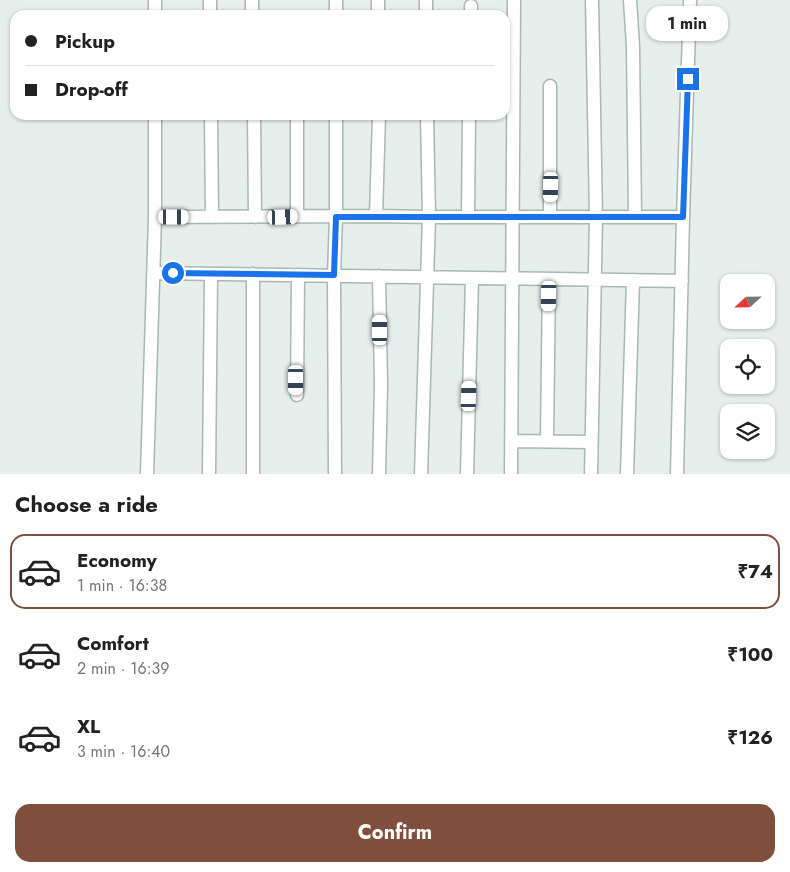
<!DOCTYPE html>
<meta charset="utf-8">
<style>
:root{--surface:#fff;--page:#f6f6f6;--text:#222;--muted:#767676;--line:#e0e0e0;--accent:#804e3d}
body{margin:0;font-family:Jost,sans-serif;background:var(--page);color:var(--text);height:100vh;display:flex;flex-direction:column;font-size:19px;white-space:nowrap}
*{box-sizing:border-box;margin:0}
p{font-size:16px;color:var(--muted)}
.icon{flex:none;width:28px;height:28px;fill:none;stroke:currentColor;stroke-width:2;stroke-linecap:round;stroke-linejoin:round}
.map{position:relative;height:474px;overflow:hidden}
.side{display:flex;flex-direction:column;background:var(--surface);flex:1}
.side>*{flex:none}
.banner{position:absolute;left:10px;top:10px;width:500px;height:110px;border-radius:15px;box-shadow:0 1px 4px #0004;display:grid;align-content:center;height:110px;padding:0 15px;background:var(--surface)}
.needle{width:32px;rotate:248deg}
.fabs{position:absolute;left:720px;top:274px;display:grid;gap:10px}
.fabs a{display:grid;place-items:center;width:55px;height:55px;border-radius:10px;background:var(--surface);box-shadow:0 1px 4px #0004;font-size:25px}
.end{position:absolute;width:22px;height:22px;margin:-11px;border:6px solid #1a73e8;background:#fff;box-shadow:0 0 0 2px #fff}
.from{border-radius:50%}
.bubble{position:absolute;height:35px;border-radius:15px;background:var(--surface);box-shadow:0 1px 4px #0004;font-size:16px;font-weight:700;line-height:35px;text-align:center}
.car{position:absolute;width:15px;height:30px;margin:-15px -8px;border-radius:6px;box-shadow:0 0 4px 1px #0007;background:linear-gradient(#fff 24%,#345 0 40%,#fff 0 76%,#345 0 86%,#fff 0)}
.banner b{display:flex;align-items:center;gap:18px;height:48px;font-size:19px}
.banner b+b{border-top:1px solid var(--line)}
.banner i{width:12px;height:12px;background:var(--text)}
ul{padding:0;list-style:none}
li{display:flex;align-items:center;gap:15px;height:75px;margin:0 10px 8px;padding:0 5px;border:2px solid transparent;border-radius:15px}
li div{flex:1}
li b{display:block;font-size:19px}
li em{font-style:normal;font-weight:700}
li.current{border-color:var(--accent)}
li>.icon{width:45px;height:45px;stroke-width:1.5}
h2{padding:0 15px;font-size:22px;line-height:60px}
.action{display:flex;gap:10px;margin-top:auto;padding:10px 15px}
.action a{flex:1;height:58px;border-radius:15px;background:var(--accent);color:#fff;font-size:20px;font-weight:700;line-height:58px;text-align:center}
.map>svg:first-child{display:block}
</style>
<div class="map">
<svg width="790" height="475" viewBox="0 0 790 475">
<rect width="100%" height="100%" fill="#e6efeb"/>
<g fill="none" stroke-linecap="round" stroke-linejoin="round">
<defs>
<path id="street" d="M155,0V15
M210,0V15
M252,0V15
M336,0V15
M426,0V15
M630,0L633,46L635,217
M378,15V0
M471,15V6
M211,115L212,217
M254,115L255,217
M297,115V216
M376,216L379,115
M155,217L376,216L429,217H683
M468,217L469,115
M550,217V86
M154,273L682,281
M379,276L381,385L379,475
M297,395L298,275
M547,440L549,279
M511,441L591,442
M147,475L155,217V115
M209,475L211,274
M253,475V274
M335,475L334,275L336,217V115
M421,475L429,217L427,115
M467,475L472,278
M511,475L514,0
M591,475L596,217L592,0
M627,475L633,280
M677,475L683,217L690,0"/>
</defs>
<use href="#street" stroke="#a8b8b2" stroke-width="15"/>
<use href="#street" stroke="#fff" stroke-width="12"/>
</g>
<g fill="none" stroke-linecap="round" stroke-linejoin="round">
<path stroke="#1a73e8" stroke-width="6" d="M173,273L334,275L336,217H683L688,79"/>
</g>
</svg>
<div class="fabs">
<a><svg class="needle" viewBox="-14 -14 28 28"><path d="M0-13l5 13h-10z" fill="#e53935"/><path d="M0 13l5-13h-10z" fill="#767676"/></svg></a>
<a><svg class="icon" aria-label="locate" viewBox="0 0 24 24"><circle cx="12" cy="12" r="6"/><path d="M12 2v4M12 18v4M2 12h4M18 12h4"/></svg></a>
<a><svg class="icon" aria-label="layers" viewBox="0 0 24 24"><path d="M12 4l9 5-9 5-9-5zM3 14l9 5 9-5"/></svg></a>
</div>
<i class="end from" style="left:173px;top:273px"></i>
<i class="end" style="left:688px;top:79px"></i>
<div class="bubble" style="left:646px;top:6px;width:82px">1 min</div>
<i class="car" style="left:551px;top:187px;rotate:181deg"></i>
<i class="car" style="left:174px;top:217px;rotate:90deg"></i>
<i class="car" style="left:283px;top:217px;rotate:88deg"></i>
<i class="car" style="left:549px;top:296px;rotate:181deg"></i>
<i class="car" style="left:380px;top:330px;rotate:0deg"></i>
<i class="car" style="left:296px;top:380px;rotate:180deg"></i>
<i class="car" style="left:469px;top:396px;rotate:2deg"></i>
<div class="banner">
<b><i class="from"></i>Pickup</b>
<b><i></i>Drop-off</b>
</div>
</div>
<section class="side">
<h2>Choose a ride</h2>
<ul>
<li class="current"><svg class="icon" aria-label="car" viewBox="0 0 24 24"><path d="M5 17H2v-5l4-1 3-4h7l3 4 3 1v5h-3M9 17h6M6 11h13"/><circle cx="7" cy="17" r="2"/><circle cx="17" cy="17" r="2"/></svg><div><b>Economy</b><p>1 min · 16:38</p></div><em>₹74</em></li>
<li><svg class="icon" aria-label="car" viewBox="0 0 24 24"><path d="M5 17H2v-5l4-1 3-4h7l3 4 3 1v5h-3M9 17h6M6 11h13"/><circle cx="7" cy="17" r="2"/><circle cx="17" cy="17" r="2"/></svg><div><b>Comfort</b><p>2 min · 16:39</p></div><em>₹100</em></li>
<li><svg class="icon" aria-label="car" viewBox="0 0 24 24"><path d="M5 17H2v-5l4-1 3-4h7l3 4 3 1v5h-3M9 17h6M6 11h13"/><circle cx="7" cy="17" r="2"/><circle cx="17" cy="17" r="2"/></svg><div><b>XL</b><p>3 min · 16:40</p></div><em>₹126</em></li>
</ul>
<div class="action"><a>Confirm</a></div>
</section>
